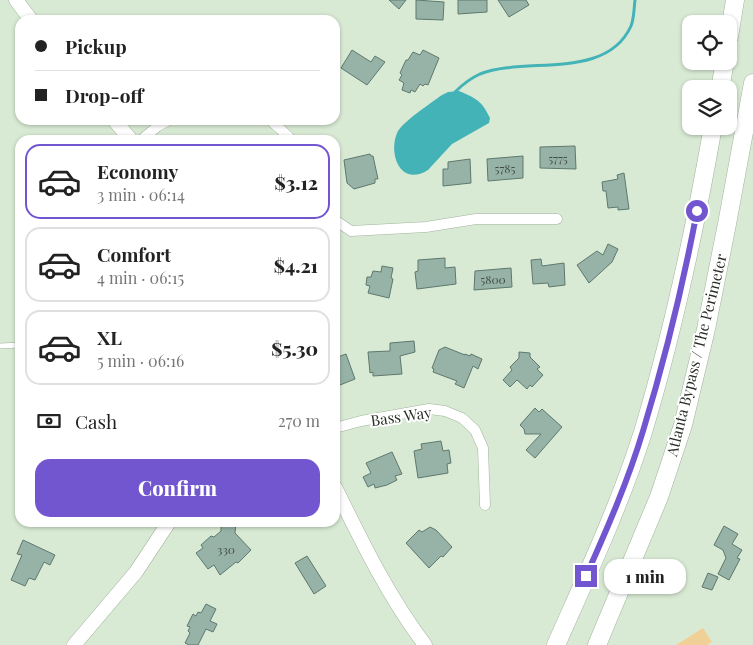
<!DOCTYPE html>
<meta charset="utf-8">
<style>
:root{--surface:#fff;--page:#f2f2f2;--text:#222;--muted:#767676;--line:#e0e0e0;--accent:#7256cf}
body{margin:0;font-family:"Playfair Display",serif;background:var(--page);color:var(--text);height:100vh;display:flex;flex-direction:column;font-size:19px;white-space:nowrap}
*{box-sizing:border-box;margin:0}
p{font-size:16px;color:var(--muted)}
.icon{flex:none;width:28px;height:28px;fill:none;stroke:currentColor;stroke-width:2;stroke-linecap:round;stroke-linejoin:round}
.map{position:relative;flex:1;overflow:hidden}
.sheet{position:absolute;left:15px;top:135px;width:325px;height:392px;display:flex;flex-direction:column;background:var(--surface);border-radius:15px;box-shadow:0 1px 4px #0004}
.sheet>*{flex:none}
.hud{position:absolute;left:15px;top:15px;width:325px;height:110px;border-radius:15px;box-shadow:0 1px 4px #0004;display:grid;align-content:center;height:110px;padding:0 20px;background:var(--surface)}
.tools{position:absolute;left:682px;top:15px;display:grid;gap:10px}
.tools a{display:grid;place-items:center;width:55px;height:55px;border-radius:10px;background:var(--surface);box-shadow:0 1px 4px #0004;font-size:25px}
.end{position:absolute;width:22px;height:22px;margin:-11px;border:6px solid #7256cf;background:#fff;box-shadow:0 0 0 2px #fff}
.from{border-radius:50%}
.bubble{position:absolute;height:35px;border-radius:15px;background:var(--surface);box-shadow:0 1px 4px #0004;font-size:16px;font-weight:800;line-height:35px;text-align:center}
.hud b{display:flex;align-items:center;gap:18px;height:48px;font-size:19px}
.hud b+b{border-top:1px solid var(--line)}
.hud i{width:12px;height:12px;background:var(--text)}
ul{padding:9px 0 0;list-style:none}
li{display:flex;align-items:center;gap:15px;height:75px;margin:0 10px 8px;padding:0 10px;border:2px solid var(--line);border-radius:15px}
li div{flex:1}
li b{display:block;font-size:19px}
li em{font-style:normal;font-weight:800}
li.on{border-color:var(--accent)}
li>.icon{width:45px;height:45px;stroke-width:1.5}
.pay{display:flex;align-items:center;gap:12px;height:55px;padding:0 20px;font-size:19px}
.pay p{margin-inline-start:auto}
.cta{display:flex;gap:10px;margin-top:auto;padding:10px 20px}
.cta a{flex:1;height:58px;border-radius:15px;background:var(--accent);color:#fff;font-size:20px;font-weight:800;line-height:58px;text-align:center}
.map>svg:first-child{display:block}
</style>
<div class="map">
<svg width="753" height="645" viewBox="0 0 753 645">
<rect width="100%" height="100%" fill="#d8ead4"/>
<path fill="#f1d098" d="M703,628L712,642L707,645H676Z"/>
<path fill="#44b3b8" d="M459,91C476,98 482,101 490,118L489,123L452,144L428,170C401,187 388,155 397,133C402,122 431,103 442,95L448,92Z"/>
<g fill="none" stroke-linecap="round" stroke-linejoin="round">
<path stroke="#44b3b8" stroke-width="3" d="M455,92C462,85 471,78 480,74C526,56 606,81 631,26C634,19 634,8 635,0"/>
</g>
<path fill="#97b3a8" stroke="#5e786e" d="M389,0H406L399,9Z
M416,0L444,2L443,20L416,19Z
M458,0H487V12L458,14Z
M498,0H526L529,5L509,17Z
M352,50L371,62L375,56L385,62L367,85L341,68Z
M423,50L439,58L428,85L425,84L423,86L420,84L415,92L411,90L410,93L402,90L404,83L399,80L402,75L400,73L406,60H408L413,52L420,55Z
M575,146L576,169L540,168V147Z
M370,154L371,156H373L378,179H375V183L354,189L347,183L344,160Z
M523,156V178L488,181L487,159Z
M470,159L471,183L443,186V169H448V162Z
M624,173L629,209L618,210V207L608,208L606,191H603L602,182L618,179L617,175Z
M608,244L618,249L612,262L589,283L577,265L597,251L603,255Z
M445,258V268L455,267L456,284L417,289L415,272L418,271V260Z
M541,259L542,266L564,263L565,285L549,287L548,283L533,284L531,260Z
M382,266L393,268L391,278L393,279L389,298L368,293L370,286L366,285L367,277H371L373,271L381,272Z
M511,268L512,287L474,290L475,271Z
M414,341L415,352L400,356L402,374L373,376V372L370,373L368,352L390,351V343Z
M445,347L465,355V354L470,356L471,354L482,359L478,369L473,366L464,388L455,384L457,381L433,372L434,369L432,368L439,350Z
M519,352L530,353V357L540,367L537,369L543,375L532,387L530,385L527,389L517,380L510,387L503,380L512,370L510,367L519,358Z
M346,354L355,379L335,387V358Z
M535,408L539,412L542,409L562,427L535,458L526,450L541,434H525L524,429L520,425Z
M441,441L443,451L449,450L451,463L447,464L448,473L418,478L414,451L422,449L421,444Z
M392,452L402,474L395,476L397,480L387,485L375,488L374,484L368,487L363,477L371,473L366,463Z
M221,522H236L235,533L251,550L238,563L236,562L220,575L214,565L208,569L196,553L203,548L201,545L211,536L214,537L221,531Z
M724,526L738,534L732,544L742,550L737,558L740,559L729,580L718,574L726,558L723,550L714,545Z
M430,527L436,530L452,547L443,557L441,556L429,568L406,543L419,530L422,532Z
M23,540L55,555L50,565L44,562L35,580L29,578L25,586L11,580L22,555L17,554Z
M307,556L326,586L314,594L295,563Z
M708,573L718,577L712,590L702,587Z
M206,604L216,609L210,621L217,624L213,632L206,629L198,645H189L185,643L190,633L188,631L190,627L187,626L193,614L196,616L198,612L201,613Z"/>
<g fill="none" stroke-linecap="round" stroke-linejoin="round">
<defs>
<path id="lane" d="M0,346L20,345"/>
<path id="street" d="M270,120L288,136L291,140
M141,140L158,126L169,120
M335,220L351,231L426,227L476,219H557
M335,428L361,421L429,409L445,411L462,418L475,430L483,448L485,505"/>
<path id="secondary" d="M16,0L31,20
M114,120L131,140
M335,487C362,542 388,596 425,645
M74,645L136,572L169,522"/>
<path id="highway" d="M729,37L735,0
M720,89L725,61
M556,645C587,575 620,505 643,432C673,332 695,229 713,126
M597,645L659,497L683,425L706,329L727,224L753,83"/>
</defs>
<use href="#lane" stroke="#a2b39e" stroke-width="6"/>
<use href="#street" stroke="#a2b39e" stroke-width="11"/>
<use href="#secondary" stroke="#a2b39e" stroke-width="15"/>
<use href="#highway" stroke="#a2b39e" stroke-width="19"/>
<use href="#lane" stroke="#fff" stroke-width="5"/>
<use href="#street" stroke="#fff" stroke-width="10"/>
<use href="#secondary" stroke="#fff" stroke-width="14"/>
<use href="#highway" stroke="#fff" stroke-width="18"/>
</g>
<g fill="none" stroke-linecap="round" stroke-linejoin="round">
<path stroke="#7256cf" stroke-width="6" d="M586,576C607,529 628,481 643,431C665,359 683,285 697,211"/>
</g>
<g text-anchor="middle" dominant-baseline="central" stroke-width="4" stroke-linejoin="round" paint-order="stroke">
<g font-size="12" fill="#424e45">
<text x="558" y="158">5775</text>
<text x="505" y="168">5785</text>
<text x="493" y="279">5800</text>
<text x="226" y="549">330</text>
</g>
<g font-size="15" fill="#262c24" stroke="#fff">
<text transform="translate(696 355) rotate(-76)">Atlanta Bypass / The Perimeter</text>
<text transform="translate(401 416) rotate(-8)">Bass Way</text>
</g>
</g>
</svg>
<div class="tools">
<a><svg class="icon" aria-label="locate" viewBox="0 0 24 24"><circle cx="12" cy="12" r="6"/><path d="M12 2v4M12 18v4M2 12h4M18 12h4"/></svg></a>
<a><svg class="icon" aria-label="layers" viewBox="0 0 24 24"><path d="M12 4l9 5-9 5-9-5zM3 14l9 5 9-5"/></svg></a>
</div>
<i class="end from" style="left:697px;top:211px"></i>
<i class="end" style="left:586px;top:576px"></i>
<div class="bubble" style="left:604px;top:559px;width:82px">1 min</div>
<div class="hud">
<b><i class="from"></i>Pickup</b>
<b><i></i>Drop-off</b>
</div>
<section class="sheet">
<ul>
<li class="on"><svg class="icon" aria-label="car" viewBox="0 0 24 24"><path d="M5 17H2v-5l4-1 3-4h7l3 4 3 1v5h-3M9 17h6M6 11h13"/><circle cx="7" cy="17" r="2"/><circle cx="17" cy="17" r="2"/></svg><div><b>Economy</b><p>3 min · 06:14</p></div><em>$3.12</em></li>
<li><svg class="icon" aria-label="car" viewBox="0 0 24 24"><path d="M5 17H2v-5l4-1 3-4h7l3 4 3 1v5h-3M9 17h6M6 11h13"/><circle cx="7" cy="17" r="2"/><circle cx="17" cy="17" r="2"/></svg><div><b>Comfort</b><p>4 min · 06:15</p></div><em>$4.21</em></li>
<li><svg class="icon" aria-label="car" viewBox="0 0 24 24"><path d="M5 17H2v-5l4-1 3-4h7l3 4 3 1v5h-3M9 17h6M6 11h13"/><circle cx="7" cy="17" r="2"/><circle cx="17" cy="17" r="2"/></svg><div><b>XL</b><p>5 min · 06:16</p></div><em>$5.30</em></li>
</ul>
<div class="pay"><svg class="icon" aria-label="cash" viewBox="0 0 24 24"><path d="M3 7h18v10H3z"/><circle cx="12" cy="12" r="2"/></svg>Cash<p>270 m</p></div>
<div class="cta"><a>Confirm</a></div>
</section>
</div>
